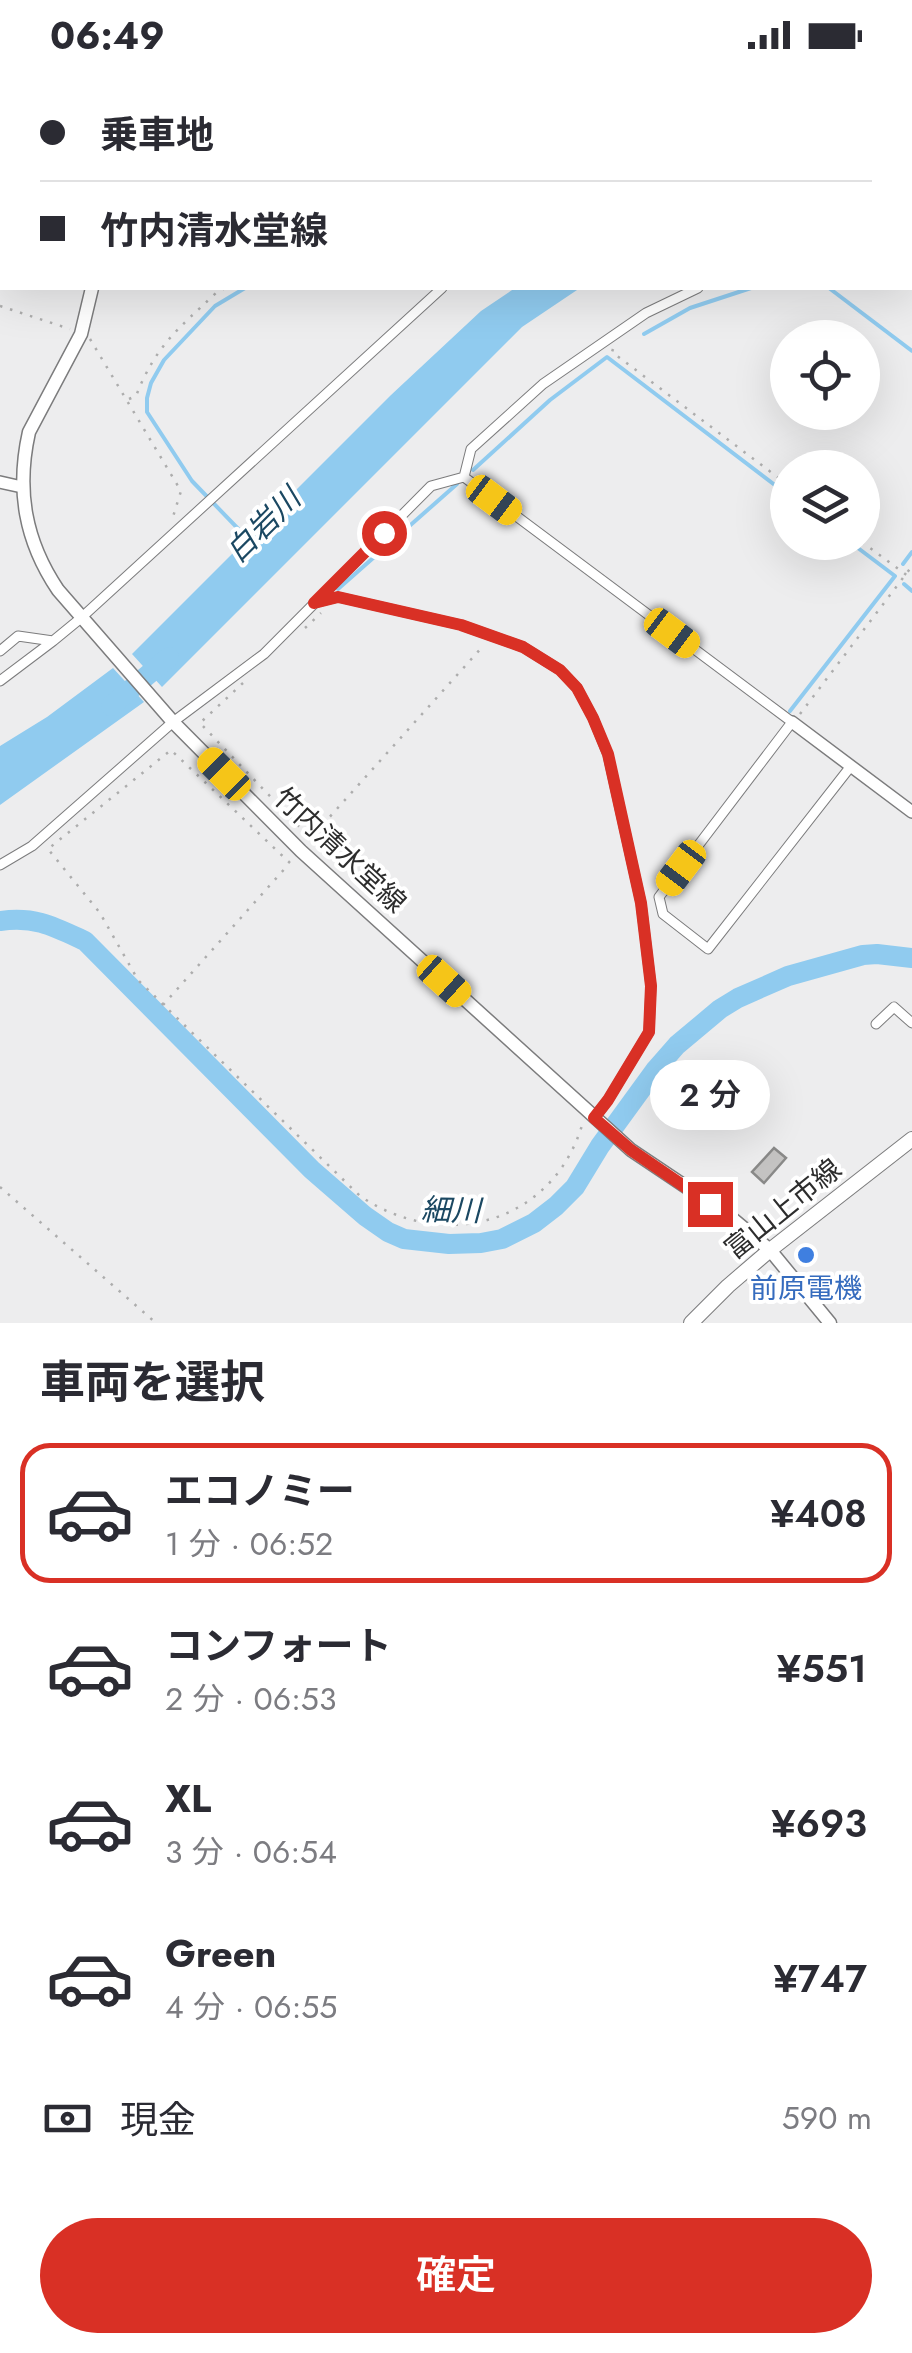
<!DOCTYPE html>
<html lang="ja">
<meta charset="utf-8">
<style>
:root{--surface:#fff;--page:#f7f7f7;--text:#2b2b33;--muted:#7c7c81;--line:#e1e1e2;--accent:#d93025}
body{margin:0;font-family:Jost,"Noto Sans JP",sans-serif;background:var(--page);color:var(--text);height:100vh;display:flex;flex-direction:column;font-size:38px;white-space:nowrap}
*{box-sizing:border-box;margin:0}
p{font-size:32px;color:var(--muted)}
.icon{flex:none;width:55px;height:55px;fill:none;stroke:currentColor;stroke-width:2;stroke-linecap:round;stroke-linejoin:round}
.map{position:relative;height:1253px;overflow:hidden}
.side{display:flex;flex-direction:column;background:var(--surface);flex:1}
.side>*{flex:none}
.hud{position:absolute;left:0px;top:0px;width:912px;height:220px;box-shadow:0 10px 40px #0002;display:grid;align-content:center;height:220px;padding:0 40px;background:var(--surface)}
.controls{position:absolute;left:770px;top:250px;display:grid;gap:20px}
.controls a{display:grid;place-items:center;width:110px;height:110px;border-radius:50%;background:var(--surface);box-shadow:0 10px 40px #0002;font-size:50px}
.end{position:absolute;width:45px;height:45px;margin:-22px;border:12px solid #d93025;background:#fff;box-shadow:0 0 0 5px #fff}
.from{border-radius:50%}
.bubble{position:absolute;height:70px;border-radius:35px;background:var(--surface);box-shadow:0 10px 40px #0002;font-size:32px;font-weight:600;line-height:70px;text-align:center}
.car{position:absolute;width:30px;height:60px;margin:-30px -15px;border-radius:12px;box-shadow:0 0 8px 2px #0007;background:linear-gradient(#f5c518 24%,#345 0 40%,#f5c518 0 76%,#345 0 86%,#f5c518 0)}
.hud b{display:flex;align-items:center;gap:35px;height:95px;font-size:38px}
.hud b+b{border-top:2px solid var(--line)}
.hud i{width:25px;height:25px;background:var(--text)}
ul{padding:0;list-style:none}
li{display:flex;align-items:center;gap:30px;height:140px;margin:0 20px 15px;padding:0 20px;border:5px solid transparent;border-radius:30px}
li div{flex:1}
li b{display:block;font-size:38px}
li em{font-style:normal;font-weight:600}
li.active{border-color:var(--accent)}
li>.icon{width:90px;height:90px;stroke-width:1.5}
h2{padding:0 40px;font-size:45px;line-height:120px}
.pay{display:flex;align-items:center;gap:25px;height:110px;padding:0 40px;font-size:38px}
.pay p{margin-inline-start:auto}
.primary-button{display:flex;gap:20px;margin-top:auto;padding:20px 40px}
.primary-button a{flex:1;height:115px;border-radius:60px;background:var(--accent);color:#fff;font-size:40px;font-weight:600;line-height:115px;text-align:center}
.status{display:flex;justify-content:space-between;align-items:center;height:70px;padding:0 50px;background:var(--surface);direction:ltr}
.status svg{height:28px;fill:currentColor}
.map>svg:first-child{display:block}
</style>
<div class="status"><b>06:49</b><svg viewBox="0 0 49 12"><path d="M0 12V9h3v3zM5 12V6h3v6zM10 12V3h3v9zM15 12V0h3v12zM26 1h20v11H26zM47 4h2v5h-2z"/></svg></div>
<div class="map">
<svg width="912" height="1253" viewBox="0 0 912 1253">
<rect width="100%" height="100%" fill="#ededee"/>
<path fill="#90cbef" d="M515,218H580L522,257L162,617L132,584L391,325L481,241Z
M113,598L144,632L0,735V676L47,647Z"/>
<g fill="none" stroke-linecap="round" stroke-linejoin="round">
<path stroke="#90cbef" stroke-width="4" d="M374,0V2
M910,183H912
M245,218L215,236L164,290L151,313L147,328V342L192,411L249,470
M829,218L912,281
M644,264L690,238L751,218
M473,400L550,330L607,287L788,425
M903,494L912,482
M904,514L912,521
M338,519L457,414
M790,641L895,506L850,472"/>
<path stroke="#90cbef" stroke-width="20" d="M111,636L169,587
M0,851C35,846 53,856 85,871L312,1100L365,1146L388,1162L404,1169L449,1174L481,1173L502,1169L534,1153L556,1136L575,1117L600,1076L656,999L677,975L720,939L738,928L788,906L863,885L877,884L912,888"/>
</g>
<path fill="#c4c3c2" stroke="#898988" stroke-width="2.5" d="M774,1078L786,1088L764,1113L752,1102Z"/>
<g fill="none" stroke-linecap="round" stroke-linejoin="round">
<defs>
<path id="minor" d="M910,34H912
M910,167H912
M464,407L792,652L659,827L663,844L708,879L851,696
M464,407L471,379L543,314L646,243L698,218
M314,533L338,527L461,555L523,577L560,600L577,618L593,648L608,685L641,833L651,916L649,962L608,1030L594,1048
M0,581L18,566L53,571L81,548L442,218
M0,611L53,571
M0,795L32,776L173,652L264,584L431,416L464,407
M876,954L894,937L912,953"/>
<path id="tertiary" d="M0,412L22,417
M792,652L912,742"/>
<path id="secondary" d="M107,2V0
M92,218L81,264L29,362C16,420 25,471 58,520L173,652L301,781L631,1080L728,1145L770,1180L830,1253"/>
<path id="primary" d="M691,1253L728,1216L770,1180L912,1069"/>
</defs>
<use href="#minor" stroke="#7c7c7d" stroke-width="11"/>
<use href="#tertiary" stroke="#7c7c7d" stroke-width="14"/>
<use href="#secondary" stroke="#7c7c7d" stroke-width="15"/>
<use href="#primary" stroke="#7c7c7d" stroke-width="16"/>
<path stroke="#adadad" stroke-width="2.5" stroke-dasharray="2.5 8" stroke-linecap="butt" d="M364,0V2
M0,49L2,50
M0,236L70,259
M90,269L181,421L172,450
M613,279L612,282L788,415
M129,329L136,326C156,275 178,259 216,223L225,218
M862,472L912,509
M305,558L321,543
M243,613L200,653L309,767
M800,644L912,496
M309,770L484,575
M290,793L171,680L48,779L100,843L138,910L360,1126C444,1183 554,1154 583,1052
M163,935L288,795
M0,1117L156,1253"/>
<use href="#minor" stroke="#fff" stroke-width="9"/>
<use href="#tertiary" stroke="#fff" stroke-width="11"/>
<use href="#secondary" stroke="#fff" stroke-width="12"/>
<use href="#primary" stroke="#fff" stroke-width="14"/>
</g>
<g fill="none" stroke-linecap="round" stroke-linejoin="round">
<path stroke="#d93025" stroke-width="12" d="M384,463L314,533L338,527L461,555L523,577L560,600L577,618L593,648L608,684L641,833L651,916L649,962L608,1030L594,1048L631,1080L710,1134"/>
</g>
<circle fill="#3f7fe0" stroke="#fff" stroke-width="4" cx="806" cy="1185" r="10"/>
<g text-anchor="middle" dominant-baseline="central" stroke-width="8" stroke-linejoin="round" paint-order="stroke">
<g font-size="28" fill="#2d2d2d" stroke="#fff">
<text transform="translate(340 780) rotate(43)">竹内清水堂線</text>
<text transform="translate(783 1139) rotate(-39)">富山上市線</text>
</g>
<g font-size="28" fill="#366cbe" stroke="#fff">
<text x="806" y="1218">前原電機</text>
</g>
<g font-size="30" font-style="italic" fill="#1b4862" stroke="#fff">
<text transform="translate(263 455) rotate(-45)">白岩川</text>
<text transform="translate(451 1140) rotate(1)">細川</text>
</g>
</g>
</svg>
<div class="controls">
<a><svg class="icon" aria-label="locate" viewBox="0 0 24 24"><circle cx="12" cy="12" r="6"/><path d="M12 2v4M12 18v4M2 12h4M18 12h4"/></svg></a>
<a><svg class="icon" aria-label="layers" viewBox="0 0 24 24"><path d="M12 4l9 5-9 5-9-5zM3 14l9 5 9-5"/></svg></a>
</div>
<i class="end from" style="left:384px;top:463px"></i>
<i class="end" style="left:710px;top:1134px"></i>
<div class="bubble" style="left:650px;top:990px;width:120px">2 分</div>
<i class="car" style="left:494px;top:430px;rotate:127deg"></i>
<i class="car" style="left:672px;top:563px;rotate:127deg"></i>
<i class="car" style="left:224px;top:704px;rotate:315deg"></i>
<i class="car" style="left:681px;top:798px;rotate:217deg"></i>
<i class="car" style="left:444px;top:911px;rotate:132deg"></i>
<div class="hud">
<b><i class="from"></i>乗車地</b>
<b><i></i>竹内清水堂線</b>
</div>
</div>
<section class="side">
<h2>車両を選択</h2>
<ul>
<li class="active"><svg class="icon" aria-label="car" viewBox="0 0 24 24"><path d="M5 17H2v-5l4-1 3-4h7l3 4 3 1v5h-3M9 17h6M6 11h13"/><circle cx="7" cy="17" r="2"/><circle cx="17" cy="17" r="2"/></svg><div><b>エコノミー</b><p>1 分 · 06:52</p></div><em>¥408</em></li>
<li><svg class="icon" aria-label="car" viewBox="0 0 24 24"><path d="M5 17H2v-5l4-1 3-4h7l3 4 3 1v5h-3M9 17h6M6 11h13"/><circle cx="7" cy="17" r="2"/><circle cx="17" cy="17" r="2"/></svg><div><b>コンフォート</b><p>2 分 · 06:53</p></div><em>¥551</em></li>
<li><svg class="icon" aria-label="car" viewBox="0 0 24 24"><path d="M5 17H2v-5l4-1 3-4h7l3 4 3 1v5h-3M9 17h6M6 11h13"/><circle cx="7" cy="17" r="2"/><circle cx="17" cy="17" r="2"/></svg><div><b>XL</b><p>3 分 · 06:54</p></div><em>¥693</em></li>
<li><svg class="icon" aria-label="car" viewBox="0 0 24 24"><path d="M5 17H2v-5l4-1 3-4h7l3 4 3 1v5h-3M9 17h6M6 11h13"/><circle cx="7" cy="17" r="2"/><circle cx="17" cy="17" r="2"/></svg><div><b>Green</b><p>4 分 · 06:55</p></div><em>¥747</em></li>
</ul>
<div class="pay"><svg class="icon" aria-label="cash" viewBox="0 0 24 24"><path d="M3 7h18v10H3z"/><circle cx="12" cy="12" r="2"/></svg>現金<p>590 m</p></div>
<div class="primary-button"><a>確定</a></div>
</section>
